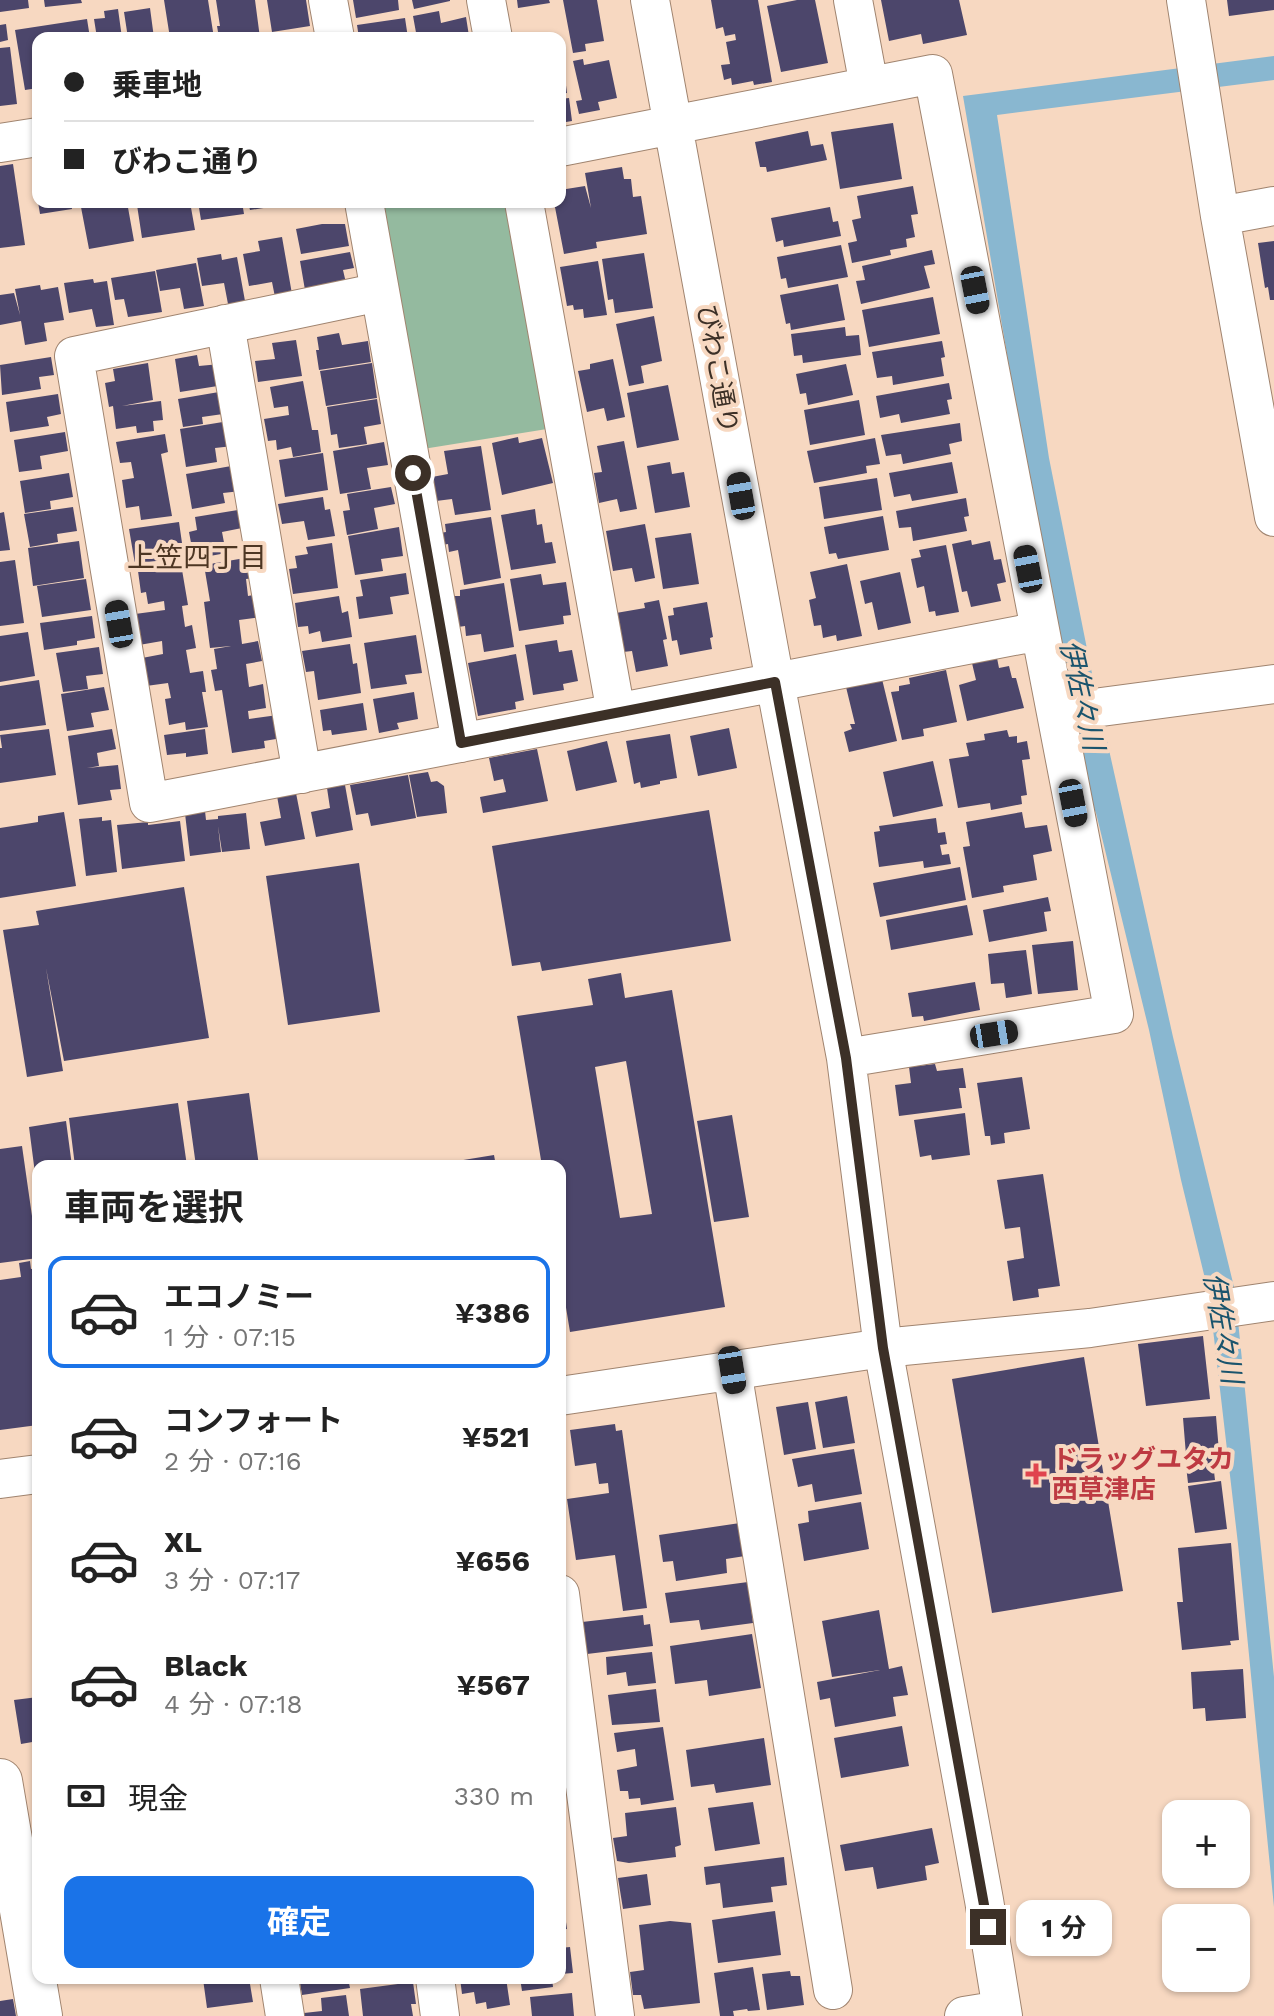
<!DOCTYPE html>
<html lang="ja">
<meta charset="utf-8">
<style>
:root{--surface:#fff;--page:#f6f6f6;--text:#222;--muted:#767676;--line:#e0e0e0;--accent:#1a73e8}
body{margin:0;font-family:"Work Sans","Noto Sans JP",sans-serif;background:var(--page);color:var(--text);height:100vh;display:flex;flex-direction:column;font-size:30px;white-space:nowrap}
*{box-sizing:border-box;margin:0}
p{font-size:26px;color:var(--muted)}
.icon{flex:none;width:44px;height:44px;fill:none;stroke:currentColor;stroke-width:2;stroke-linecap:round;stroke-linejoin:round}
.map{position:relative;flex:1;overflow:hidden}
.panel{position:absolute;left:32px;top:1160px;width:534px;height:824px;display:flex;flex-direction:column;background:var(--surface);border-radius:16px;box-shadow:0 2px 6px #0004}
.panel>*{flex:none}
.hud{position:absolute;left:32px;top:32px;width:534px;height:176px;border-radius:16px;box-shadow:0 2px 6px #0004;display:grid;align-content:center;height:176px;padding:0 32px;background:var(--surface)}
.buttons{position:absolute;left:1162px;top:1800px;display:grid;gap:16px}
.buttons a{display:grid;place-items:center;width:88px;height:88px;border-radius:16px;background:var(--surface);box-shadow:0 2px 6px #0004;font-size:40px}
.end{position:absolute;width:36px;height:36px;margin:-18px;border:10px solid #3c3027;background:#fff;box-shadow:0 0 0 4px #fff}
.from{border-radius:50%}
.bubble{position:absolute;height:56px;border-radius:16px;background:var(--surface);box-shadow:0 2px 6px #0004;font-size:26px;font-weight:700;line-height:56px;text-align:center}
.car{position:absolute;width:24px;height:48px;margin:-24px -12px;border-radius:10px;box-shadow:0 0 6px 2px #0007;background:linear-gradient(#222 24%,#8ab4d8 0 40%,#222 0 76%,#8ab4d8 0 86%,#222 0)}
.hud b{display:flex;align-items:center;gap:28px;height:76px;font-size:30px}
.hud b+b{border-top:2px solid var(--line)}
.hud i{width:20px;height:20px;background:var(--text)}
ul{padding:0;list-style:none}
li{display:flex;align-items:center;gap:24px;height:112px;margin:0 16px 12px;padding:0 16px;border:4px solid transparent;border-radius:16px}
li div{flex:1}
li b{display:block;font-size:30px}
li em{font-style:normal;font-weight:700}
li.on{border-color:var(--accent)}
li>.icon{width:72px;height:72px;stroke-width:1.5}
h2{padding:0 32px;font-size:36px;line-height:96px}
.pay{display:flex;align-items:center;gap:20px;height:88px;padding:0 32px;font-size:30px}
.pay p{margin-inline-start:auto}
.button{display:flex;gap:16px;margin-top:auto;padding:16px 32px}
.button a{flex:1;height:92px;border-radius:16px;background:var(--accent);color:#fff;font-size:32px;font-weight:700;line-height:92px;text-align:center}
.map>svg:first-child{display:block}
</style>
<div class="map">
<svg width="1274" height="2016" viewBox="0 0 1274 2016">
<rect width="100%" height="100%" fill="#f7d8c1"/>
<path fill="#94ba9f" d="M381,202H506L547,429L423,449Z"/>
<path fill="#89b7d0" d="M1274,56V80L997,115L1049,458L1091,669L1173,1037L1235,1291L1274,1677V1907L1238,1544L1209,1295L1181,1180L1149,1030L1096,813L1086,790L1025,460L963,96Z"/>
<path fill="#4c466b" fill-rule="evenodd" d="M0,0H28L29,8L0,12Z
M44,0H81L82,3L45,7Z
M164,0H208L214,38H170Z
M216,0H255L260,38H219L217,26H220Z
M267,0H306L310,26L272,32Z
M353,0H398L399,10L356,18Z
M412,0H450V1L414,9Z
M517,0H549L550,3L518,8Z
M563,0H597L604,41L585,44L586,51L573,53Z
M711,0H758L772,82L754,85L753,81L732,85L731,78L724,80L721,65L730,64L726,42L736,40L735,34L725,36L723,27L716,29Z
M797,0H815L828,63L781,72L767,6Z
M881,0H959L967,35L923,44L921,34L889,41Z
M1227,0H1274V10L1229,16Z
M150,8L154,38H128L124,12Z
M118,9L122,38H97L94,19L105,18L104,11Z
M439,11L441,23L466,17L469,36L464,38H417L413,16Z
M405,18L408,38H359L357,25Z
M87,19L90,38H38V88L25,90L15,30Z
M6,24L8,40L0,42V25Z
M10,47L17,104L0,106V48Z
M560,55H562L567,93L560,94Z
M583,59L584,65L609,60L617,98L598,102L600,110L579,114L576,101L582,100L573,61Z
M569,98L572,121L560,123V99Z
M893,123L902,179L840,189L831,132Z
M808,131L811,146L823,144L827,160L767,172L766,167H760L755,142Z
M32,162H38V192H36Z
M13,164L25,245L0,248V166Z
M622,167L624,179H631L633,197L641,196L647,234L596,242L597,248L564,254L554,202H560V190L585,186L591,208L585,173Z
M913,186L918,214L911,215L915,237L906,239L907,247L890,250L891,255L852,263L848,243L857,241L852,220L861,218L857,196Z
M38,202H71L72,209L40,214Z
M80,202H127L134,241L89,249Z
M152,202H190L195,230L142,238L137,205Z
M198,202H242L244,214L201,220Z
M248,202H288L289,204L250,210Z
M830,207L833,222L838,221L841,236L784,247L783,240L776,242L771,218Z
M322,224H345L349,246L301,254L296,229Z
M282,237L292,294L275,297L272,282L249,286L243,254L260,251L258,241Z
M1274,241V300H1270L1268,287L1265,288L1258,243Z
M841,245L848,277L788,288L786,278L781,279L777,257Z
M932,250L935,264L924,266L930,288L861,304L856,281L865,280L862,266Z
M350,252L354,268L343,270L346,283L305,290L300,261Z
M644,253L653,308L615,313L613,299L608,300L602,259Z
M221,254L222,260L237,257L245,301L228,304L224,283L202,286L197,258Z
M598,261L607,315L584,318L583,309L574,310L573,305L567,306L560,267Z
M196,263L204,306L184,309L180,288L160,291L156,270Z
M155,271L162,312L128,317L124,299L115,300L111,278Z
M93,279L94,283L107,281L114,325L96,327L92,309L69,313L64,283Z
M838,284L845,320L791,330L790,323L786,324L780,295Z
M40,285L41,290L58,287L64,320L44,323L47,341L25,345L21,321L0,325V295L14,293L20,315L15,289Z
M933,297L940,334L869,347L862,310Z
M654,316L662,361L641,366L644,383L629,386L616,324Z
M845,327L846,336L859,335L861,355L803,363L802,355L794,356L791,334Z
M339,333L342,345L368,341L371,362L319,370L316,350H319L317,337Z
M296,340L302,376L258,382L255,361L275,359L272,343Z
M942,341L945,357L941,358L944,376L893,385L892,376L877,378L872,352Z
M197,355L199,366L220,364L224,385L180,392L175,359Z
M51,357L54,375L39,377L41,389L2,395L0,365Z
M613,359L625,417L607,421L604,408L587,412L578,371L590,369V364Z
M148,363L153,400L122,406L161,401L163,420L153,421L154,431L137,433L136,426L116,429L113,406L109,407L105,383L115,381L113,369Z
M372,363L377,398L326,406L320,371Z
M846,364L853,395L808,405L806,393L800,394L796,374Z
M303,381L312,430H318L321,452L293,457L291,447L277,450L276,440L268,441L264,419L289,415L288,406L274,408L270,387Z
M949,383L952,399L947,400L950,414L901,423L899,414L880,418L876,396Z
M668,385L679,440L637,448L627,393Z
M219,392L223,414L202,417L203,424L183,427L178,399Z
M58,394L61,414L47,417L49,426L10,432L6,402Z
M377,399L381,424L364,427L367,444L339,448L337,434L331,435L327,407Z
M859,400L865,435L810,445L804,410Z
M229,421L233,446L215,448L217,462L186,467L180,429Z
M960,423L962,441L949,444L951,454L903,464L901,454L886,456L881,435Z
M65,432L68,451L40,456L42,469L19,472L14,440Z
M165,434L168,452L161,454L172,516L141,520L139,506L126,508L122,480L134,478L131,462L120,463L116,442Z
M518,437L519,443L542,438L553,483L502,495L492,443Z
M875,438L880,464L866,466L867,473L814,483L807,451Z
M624,441L637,509L620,512L617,499L599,503L594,473L602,472L597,446Z
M384,442L388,465L367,468L371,489L340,494L333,451Z
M481,446L491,510L455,515L452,499L436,501L432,477L448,474L444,451Z
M323,453L328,490L285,497L279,460Z
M670,462L672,474L684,472L690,507L655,513L647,466Z
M952,462L958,493L912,501L910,494L894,497L889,473Z
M237,465L241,491L223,493L225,503L192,509L186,474Z
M69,473L73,497L50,501L51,509L25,513L20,481Z
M877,478L882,510L824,519L819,487Z
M391,487L395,504L374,508L378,529L347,535L343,511L350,510L347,494Z
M323,497L325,510L330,509L335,536L308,540L304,521L282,524L278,504Z
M966,498L969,516L964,517L967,531L913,541L911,527L899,528L896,511Z
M73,507L77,531L57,534L58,542L30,547L24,514Z
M244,509L247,527L222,532L226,553L194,559L189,532L197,530L195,517Z
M535,509L537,525L542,524L545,543L552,542L556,563L511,570L501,515Z
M4,512L10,550L0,551V513Z
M883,516L889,550L838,559L836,553L829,554L824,527Z
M491,517L501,578L464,585L458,550L449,552L448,544L442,545L440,533L446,532L445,524Z
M179,522L184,557L135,564L129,529Z
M645,524L655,578L635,582L632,568L613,571L606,531Z
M399,527L403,556L381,559L383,571L355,575L348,536Z
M691,533L699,584L663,589L655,538Z
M971,540L972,545L990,541L994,560L1001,559L1006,582L997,584L1001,601L971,607L967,591L962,592L952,544Z
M79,541L84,578L33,586L28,548Z
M332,543L338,588L293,594L289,569L297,568L295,556L308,554L306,547Z
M946,545L959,612L936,616L935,611L929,612L924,586L917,588L911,559L921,557L919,550Z
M251,557L255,578L246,579L248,596L258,594L261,617L239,620L242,644L258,641L262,661L246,664L249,687L263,684L266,708L248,711L249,719L278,715L282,738L264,741L265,748L232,753L222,690L215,691L211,670L217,669L214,649L231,646L210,648L204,602L210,601L204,565Z
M15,560L24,623L0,626V562Z
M181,564L188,605L182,606L185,627L192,625L196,648L186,650L190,673L203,671L206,692H202L208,727L186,730L185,722L169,725L165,699L171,698L168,683L146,686L142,658L163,654L162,641L139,645L135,614L165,610L164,601L148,604L146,592L141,593L138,571Z
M847,564L862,636L837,641L836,635L823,638L821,625L814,626L809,600L816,598L810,572Z
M900,572L911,623L878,630L872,602L865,604L860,581Z
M406,573L409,594L390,597L393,614L359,619L356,597L363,596L360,580Z
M541,574L543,585L566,582L571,615L563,616L564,624L519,631L510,579Z
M86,579L91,610L42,617L37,586Z
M504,583L514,647L484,652L481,634L466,636L465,626L458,627L454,596H460V590Z
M339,596L342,613L348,611L352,637L322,642L320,631L309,634L308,626L298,627L295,603Z
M659,600L667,639L663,640L668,666L636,672L632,651L623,652L616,613L645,608L644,603Z
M707,602L713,637L710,638L712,649L680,655L677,640L672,641L668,616L674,615L673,608Z
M92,616L95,638L77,641V645L44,650L40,623Z
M28,632L35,676L0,682V636Z
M416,635L422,673L405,675L407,684L371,689L364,643Z
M557,640L559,652L572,650L578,681L563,684L564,690L533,695L525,645Z
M350,644L353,664L357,663L361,693L318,700L314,671L306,672L302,651Z
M99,647L103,674L86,676L88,689L63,692L56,653Z
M996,653L999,668L1009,666L1012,678H1016L1024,708L967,721L959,685L976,680L971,659Z
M516,654L524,700L515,702L516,709L478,716L468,663Z
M946,670L957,722L923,729L924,736L902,740L891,692L899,691V686L910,684L909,678Z
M882,679L897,741L849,752L844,732L852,729L850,724H855L846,687Z
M39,680L46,725L0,731V686Z
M104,687L109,710L91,713L94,727L67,731L61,694Z
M414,692L418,719L397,723L399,729L379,733L373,699Z
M363,703L367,730L332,735L331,730L323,731L320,710Z
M729,728L737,768L698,776L690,736Z
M49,729L56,775L0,783V748H2L0,735Z
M112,729L116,749L97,753L99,766L87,768L118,765L121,789L110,790L112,800L78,805L68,736Z
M205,729L208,754L186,757V753L167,755L164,735Z
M1007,730L1009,737L1017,736V743L1027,741L1030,759L1022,760L1027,795L1021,796L1022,804L991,810L990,803L958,808L949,759L969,756L966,743L985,740L984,734Z
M670,734L677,778L660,781V784L641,788L640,782L634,784L626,741Z
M607,741L617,782L576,791L567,751Z
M537,749L548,801L483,813L480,797L506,792L503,779L494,781L489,758Z
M933,761L943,806L893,817L883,772Z
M428,772L431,782L437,781L444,786L447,813L417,817L409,775Z
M408,775L416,818L371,826L368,813L356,815L350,785Z
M345,785L353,830L316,837L311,812L330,808L327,788Z
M296,793L305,839L265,846L260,822L281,818L277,796Z
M204,802L206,820L218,819V816L246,813L250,849L222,852L218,826L221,852L190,856L184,805Z
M709,810L731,941L542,971L540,962L512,966L492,846Z
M64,812L76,886L0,898V828L38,822V816Z
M1022,812L1025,828L1047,825L1052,851L1033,855L1037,880L1003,886L1004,892L972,898L963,847L970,846L966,822Z
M102,817V821L111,820L117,872L86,876L79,819Z
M936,818L938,833L945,832L947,844L940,845L942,855L949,854L951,864L924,868L923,861L879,867L874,832L880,831L879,826Z
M180,821L185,861L122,869L117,825L148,822V825Z
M359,863L380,1012L288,1025L266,876Z
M960,867L966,900L880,917L873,883Z
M184,887L209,1038L64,1061L46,968L63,1071L27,1077L3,930L39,925L36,911Z
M1048,897L1051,911L1044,912L1047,931L989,942L983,910Z
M967,905L973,935L891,950L886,920Z
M1073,941L1078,990L1038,994L1032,945Z
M1026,950L1032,994L1006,998L1004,983L991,984L988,954Z
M621,973L625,998L672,990L725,1307L570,1332L560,1271V1166H542L517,1016L593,1005L588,979ZM626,1061L652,1214L620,1218L595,1067Z
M975,982L980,1010L924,1021L923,1016L912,1017L908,993Z
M935,1064L937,1071L963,1068L966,1088H959L962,1108L899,1116L895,1085L911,1083L909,1067Z
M1022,1077L1030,1129L1004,1133L1005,1143L991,1145L990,1136H985L977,1083Z
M249,1093L259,1166H196L187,1101Z
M178,1103L187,1166H75L69,1118Z
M965,1113L970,1155L932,1160L931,1155L920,1157L914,1120Z
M732,1115L749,1217L714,1222L697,1121Z
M66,1121L72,1166H38V1181H36L29,1127Z
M22,1146L38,1258L0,1263V1149Z
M494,1155L496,1166H446L445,1163Z
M1043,1174L1060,1286L1038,1289L1039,1297L1013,1301L1007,1261L1024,1258L1020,1227L1005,1229L997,1180Z
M30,1261L31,1269L38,1268V1425L0,1430V1280L21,1277L19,1263Z
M1203,1336L1210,1399L1146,1406L1138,1344Z
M1084,1357L1123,1591L992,1613L952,1379Z
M847,1396L855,1443L823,1448L815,1402Z
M808,1402L816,1449L784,1455L776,1407Z
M1216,1416L1219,1452L1186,1455L1183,1418Z
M615,1424L616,1431L622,1430L647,1608L623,1611L615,1555L576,1560L567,1499L609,1493L608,1483L599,1484L596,1463L575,1466L570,1430Z
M854,1449L862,1494L815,1502L812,1484L798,1487L792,1459Z
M1212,1455L1215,1480L1188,1483L1185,1457Z
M1221,1481L1227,1529L1195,1533L1188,1486Z
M861,1502L869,1549L804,1561L798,1524L809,1522L808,1511Z
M740,1523L745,1556L726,1559L727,1573L676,1581L673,1561L663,1562L659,1535Z
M1231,1543L1239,1640L1230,1641L1231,1645L1182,1650L1177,1602H1183L1178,1548Z
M748,1582L753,1623L701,1630L699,1620L670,1623L665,1593Z
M879,1610L889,1669L902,1666L908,1695L893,1697L896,1716L835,1727L830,1698L820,1700L817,1682L880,1670L832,1677L822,1621Z
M643,1615L644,1625L650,1624L653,1646L587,1654L582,1622Z
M752,1634L761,1688L709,1696L707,1680L675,1684L670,1646Z
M652,1652L656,1683L628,1686L626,1672L607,1675L606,1657Z
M1243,1669L1246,1718L1206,1721L1205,1708L1193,1709L1191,1672Z
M656,1689L660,1722L612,1725L608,1695Z
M38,1697V1741L21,1744L14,1700Z
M902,1726L909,1766L841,1778L834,1738Z
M663,1727L674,1800L641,1805L640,1798L629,1799L628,1791H620L617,1770L647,1764L637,1766L635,1749L617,1752L614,1733Z
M764,1738L771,1785L716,1793L714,1784L691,1787L686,1750Z
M753,1802L760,1844L715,1851L708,1808Z
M676,1807L681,1845L675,1847L676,1857L629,1863L617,1861L613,1838L627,1836L625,1813Z
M932,1828L939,1863L925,1866L927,1880L877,1889L873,1867L845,1871L840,1845Z
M784,1857L787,1885L771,1887L773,1902L723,1908L720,1883L706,1885L704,1867Z
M647,1874L651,1905L623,1909L618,1878Z
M563,1901L567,1929L560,1930V1902Z
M775,1911L781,1955L718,1963L712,1920Z
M670,1921L691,1923L700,2003L644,2009L641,1995H633L630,1972L644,1970L639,1925Z
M570,1947L573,1973L560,1974V1948Z
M753,1967L760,2010L748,2011L747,2009L733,2011L734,2016H720L714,1973Z
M790,1971L791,1976H800L804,2005L767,2010L762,1974Z
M209,1978H249L253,2002L207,2008L203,1979Z
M305,1978H348L350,1988L302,1995L300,1983L306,1982Z
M367,1978H402V1980L368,1984Z
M460,1978H506L510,2005L487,2009L486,2002L476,2004L474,1992L462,1994Z
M520,1978H552L553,1987L522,1991Z
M413,1982L416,2004H411L413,2016H363L360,1989Z
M572,1993L574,2016H532L530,1997Z
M346,1995L349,2016H304V2013L322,2011L321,1998Z
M13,1999L16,2016H0V2001Z"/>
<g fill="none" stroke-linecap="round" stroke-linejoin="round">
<defs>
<path id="minor" d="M328,0L335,38
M486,0L493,38
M650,0L775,682L846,1058L883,1348L984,1900L1003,2016
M853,0L869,86
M1186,0L1220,216L1274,517
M0,143L38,137
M560,147L933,74L1114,1014L846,1058
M364,202L461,743
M524,202L616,713
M1220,216L1274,206
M380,292L74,356L149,803L1040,631
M225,324L302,774
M1056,713L1274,684
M732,1370L833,1990
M560,1396L883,1348L1090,1328L1274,1301
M0,1479L38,1474
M560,1594L615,2016
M279,1978L285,2016
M435,1978L440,2016
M964,2016L1001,2010"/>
<path id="major" d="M0,1781L40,2016"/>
</defs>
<use href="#minor" stroke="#a0846f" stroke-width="40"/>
<use href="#major" stroke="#a0846f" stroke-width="46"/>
<use href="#minor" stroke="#fff" stroke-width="38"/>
<use href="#major" stroke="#fff" stroke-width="44"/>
</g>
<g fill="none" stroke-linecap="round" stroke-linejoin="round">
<path stroke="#3c3027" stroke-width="10" d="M413,473L461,743L775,682L846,1058L883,1348L988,1927"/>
</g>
<path fill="#e0444e" stroke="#f7d8c1" stroke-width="3" d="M1032 1462h8v8h8v8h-8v8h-8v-8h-8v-8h8z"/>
<g text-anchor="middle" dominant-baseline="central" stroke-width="8" stroke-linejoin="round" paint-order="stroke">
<g font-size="26" fill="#3c3027" stroke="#f7d8c1">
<text transform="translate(718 369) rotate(80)">びわこ通り</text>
</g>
<g font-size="26" font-weight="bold" fill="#be3a42" stroke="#f7d8c1" text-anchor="start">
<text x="1052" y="1459">ドラッグユタカ<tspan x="1052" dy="30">西草津店</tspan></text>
</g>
<g font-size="28" fill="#4d3623" stroke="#f7d8c1">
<text x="197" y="557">上笠四丁目</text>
</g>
<g font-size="28" font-style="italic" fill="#1a546d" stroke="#f7d8c1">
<text transform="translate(1082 695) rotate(77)">伊佐々川</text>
<text transform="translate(1223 1328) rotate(80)">伊佐々川</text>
</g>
</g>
</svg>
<div class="buttons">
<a>+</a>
<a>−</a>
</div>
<i class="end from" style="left:413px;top:473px"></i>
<i class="end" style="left:988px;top:1927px"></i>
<div class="bubble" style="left:1016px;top:1900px;width:96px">1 分</div>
<i class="car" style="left:975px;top:290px;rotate:169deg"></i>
<i class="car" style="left:741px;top:496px;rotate:350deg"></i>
<i class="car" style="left:1028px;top:569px;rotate:349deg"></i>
<i class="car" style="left:119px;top:624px;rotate:350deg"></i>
<i class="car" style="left:1073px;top:803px;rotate:169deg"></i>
<i class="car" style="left:994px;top:1034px;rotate:81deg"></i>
<i class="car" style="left:732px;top:1370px;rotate:171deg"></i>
<div class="hud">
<b><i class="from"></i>乗車地</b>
<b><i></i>びわこ通り</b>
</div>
<section class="panel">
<h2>車両を選択</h2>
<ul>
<li class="on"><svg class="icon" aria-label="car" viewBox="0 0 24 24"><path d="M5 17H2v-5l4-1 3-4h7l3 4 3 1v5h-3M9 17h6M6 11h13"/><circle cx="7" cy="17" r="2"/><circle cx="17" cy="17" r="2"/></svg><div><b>エコノミー</b><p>1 分 · 07:15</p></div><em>¥386</em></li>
<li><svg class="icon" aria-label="car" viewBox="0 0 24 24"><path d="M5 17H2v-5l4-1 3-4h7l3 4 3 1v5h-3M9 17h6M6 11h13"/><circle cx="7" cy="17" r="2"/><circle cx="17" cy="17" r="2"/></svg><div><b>コンフォート</b><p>2 分 · 07:16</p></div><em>¥521</em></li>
<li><svg class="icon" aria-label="car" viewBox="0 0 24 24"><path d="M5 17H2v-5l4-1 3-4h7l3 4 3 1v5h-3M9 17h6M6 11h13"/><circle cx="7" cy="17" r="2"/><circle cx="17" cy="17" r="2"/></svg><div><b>XL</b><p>3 分 · 07:17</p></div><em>¥656</em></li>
<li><svg class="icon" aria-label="car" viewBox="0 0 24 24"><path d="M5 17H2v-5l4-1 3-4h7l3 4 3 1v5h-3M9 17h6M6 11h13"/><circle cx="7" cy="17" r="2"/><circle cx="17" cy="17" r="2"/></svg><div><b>Black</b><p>4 分 · 07:18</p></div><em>¥567</em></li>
</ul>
<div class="pay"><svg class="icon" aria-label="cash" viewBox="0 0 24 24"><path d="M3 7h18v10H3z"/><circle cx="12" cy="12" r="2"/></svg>現金<p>330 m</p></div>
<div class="button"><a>確定</a></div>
</section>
</div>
